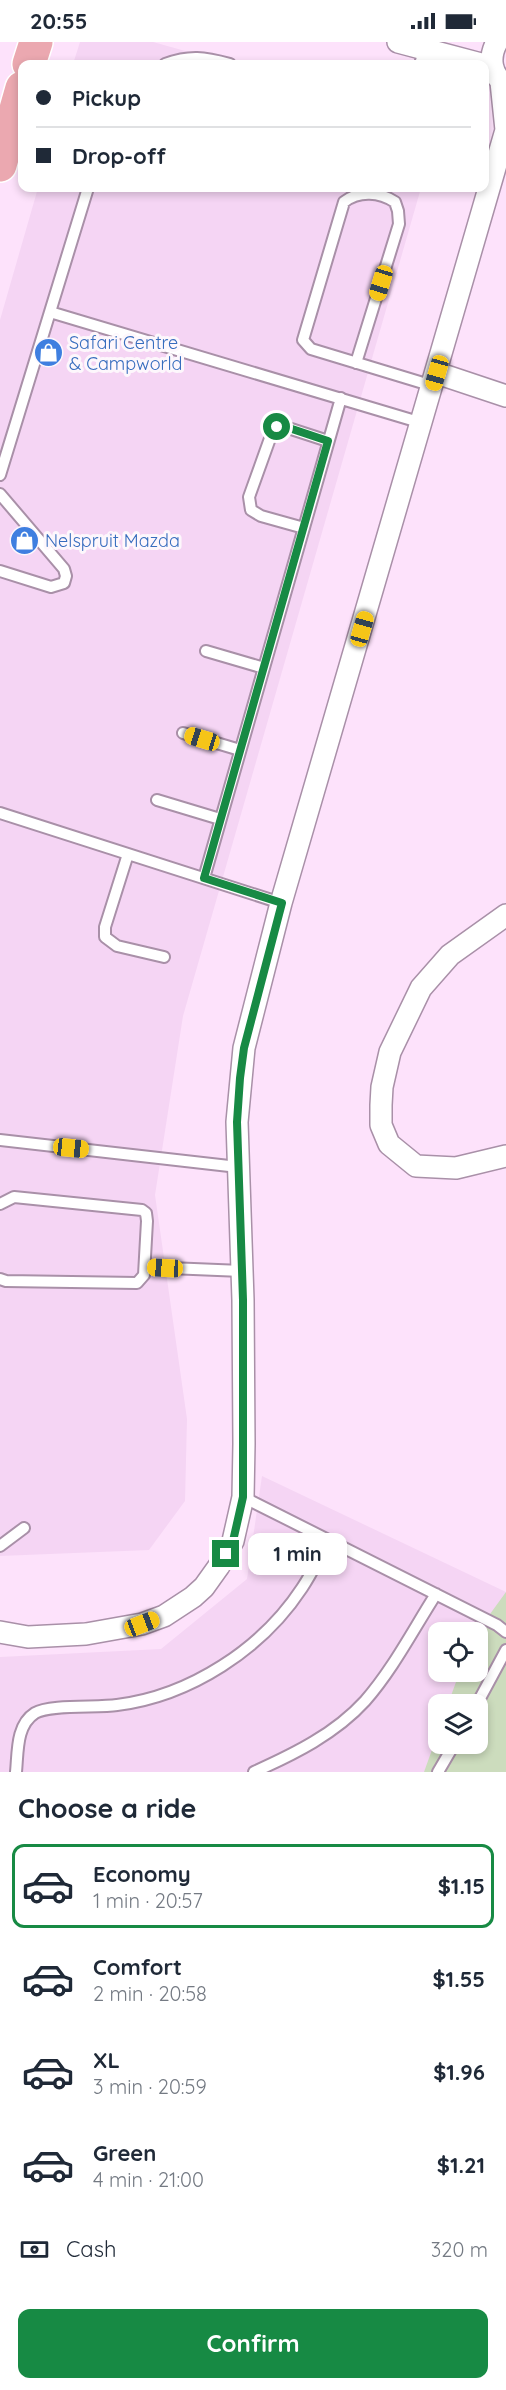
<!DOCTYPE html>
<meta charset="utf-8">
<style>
:root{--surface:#fff;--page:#f2f2f3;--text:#1f2937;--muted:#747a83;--line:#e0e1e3;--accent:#178a44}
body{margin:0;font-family:Quicksand,sans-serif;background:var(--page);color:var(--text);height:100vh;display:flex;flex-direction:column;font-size:22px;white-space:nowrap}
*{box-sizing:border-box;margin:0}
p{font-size:20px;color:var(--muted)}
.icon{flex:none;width:33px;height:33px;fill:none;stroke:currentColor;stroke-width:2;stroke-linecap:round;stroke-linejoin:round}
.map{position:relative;height:1730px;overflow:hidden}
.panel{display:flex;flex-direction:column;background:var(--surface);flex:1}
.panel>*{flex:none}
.guide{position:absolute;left:18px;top:18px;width:471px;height:132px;border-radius:12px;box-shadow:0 3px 9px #0003;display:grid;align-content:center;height:132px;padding:0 18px;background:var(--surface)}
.fabs{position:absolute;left:428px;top:1580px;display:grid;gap:12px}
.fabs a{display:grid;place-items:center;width:60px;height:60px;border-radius:12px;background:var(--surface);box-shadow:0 3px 9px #0003;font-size:30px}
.end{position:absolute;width:27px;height:27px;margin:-14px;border:8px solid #178a44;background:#fff;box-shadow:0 0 0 3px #fff}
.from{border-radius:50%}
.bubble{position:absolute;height:42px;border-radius:12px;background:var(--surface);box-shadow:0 3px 9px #0003;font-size:20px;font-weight:700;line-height:42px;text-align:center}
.car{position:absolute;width:18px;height:36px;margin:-18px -9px;border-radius:8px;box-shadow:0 0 4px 2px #0007;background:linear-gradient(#f5c518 24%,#345 0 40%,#f5c518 0 76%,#345 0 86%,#f5c518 0)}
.guide b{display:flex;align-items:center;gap:21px;height:57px;font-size:22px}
.guide b+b{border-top:2px solid var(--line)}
.guide i{width:15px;height:15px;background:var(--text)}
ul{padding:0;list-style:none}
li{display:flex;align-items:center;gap:18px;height:84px;margin:0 12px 9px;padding:0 6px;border:3px solid transparent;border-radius:12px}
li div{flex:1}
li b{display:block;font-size:22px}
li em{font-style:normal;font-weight:700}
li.selected{border-color:var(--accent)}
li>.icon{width:54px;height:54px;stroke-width:1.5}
h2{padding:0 18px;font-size:27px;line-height:72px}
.pay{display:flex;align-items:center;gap:15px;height:66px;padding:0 18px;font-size:22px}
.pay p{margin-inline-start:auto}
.action{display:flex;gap:12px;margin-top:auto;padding:12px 18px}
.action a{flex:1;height:69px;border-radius:12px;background:var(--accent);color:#fff;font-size:24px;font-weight:700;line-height:69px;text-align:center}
.status{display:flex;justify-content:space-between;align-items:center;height:42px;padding:0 30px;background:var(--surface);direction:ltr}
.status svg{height:16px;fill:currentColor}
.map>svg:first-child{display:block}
</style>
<div class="status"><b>20:55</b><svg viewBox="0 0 49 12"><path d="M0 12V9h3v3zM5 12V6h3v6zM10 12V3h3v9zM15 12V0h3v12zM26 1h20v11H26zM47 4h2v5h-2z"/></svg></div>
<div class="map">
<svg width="506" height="1730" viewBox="0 0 506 1730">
<rect width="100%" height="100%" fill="#fde2fb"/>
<path fill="#f5d5f4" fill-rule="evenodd" d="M80,0H153L232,22H73Z
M38,146H421L183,974L155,1153L187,1377L185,1459L149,1508L0,1514V278Z
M262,1434L506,1550L477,1662H438V1701L454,1730H0V1615L161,1607L247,1537ZM438,1590H477V1629H438Z"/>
<path fill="#ccdcbd" d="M506,1550V1730H424L438,1691V1701H477V1662H448L460,1629H477V1590Z"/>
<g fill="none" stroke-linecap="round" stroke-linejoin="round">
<defs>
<path id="service" d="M165,22C190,13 204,15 230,22
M420,22L426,3
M50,270L422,381
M356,321L399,182L398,169L395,160C380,150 359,148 344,160L303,298L311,307L433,344
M0,433L88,146
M0,452L64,527L66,534L64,541L51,545L0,529
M304,486L261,474L251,468L249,455L273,388L285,385L328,399
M206,609L264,626
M183,691L240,708
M157,758L220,777
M0,771L281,861
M128,812L105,885V895L117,904L164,915
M204,836L341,356
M0,1098L238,1125
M0,1162L14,1155L142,1168L146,1171L147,1179L144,1233L137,1241L6,1239L0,1237
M145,1225L242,1229
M243,1455L497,1583L506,1590
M0,1504L24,1486
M477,1662L506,1608
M16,1730C18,1710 16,1683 35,1671C50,1662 98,1666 117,1663C190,1654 262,1607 302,1546C312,1531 320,1514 329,1498
M254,1730C294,1712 335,1692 365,1659C393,1627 413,1588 436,1552
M438,1730L455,1701"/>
<path id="minor" d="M398,0L481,22
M497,0C488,16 491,33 506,43
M501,40L506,88
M437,331L506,354
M506,873L450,913L421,946L390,1010L382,1045L381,1063V1083L389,1102L416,1124L456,1126L506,1114
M0,1590L28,1595L86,1592L142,1582L164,1574L193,1555L204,1545L219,1524L233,1499L243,1455L244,1402L243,1258L237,1080L244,1006L281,861L506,88"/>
<path id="primary" d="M29,22L36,0
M0,123L22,46"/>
</defs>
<use href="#service" stroke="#a990a8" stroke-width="14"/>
<use href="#minor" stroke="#a990a8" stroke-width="24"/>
<use href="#primary" stroke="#fff" stroke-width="36"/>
<use href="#service" stroke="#fff" stroke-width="10"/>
<use href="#minor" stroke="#fff" stroke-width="21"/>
<use href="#primary" stroke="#eba8b0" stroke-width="33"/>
</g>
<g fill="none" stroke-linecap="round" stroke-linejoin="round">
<path stroke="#178a44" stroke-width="8" d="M226,1512L233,1499L243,1455V1258L237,1080L240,1036L244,1006L282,861L204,836L328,399L289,386L277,385"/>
</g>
<defs>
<symbol id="shop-disc" viewBox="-11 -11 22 22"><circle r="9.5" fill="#3f7fe0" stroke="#fdf7fc"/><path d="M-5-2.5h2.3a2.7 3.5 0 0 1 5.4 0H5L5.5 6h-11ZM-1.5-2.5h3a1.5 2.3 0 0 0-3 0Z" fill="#fff"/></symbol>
</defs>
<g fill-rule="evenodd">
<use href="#shop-disc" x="32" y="294" width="33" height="33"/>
<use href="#shop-disc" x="8" y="482" width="33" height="33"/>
</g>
<g text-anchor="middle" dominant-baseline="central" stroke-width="6" stroke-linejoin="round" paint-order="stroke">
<g font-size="18" fill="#366cbe" stroke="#fdf7fc" text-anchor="start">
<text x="69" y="300">Safari Centre<tspan x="69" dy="21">&amp; Campworld</tspan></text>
<text x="45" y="498">Nelspruit Mazda</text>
</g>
</g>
</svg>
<div class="fabs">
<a><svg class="icon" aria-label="locate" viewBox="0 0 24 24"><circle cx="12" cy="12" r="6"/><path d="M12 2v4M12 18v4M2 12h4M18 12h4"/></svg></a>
<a><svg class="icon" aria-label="layers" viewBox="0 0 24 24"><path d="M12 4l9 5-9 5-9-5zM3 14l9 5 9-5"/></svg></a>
</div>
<i class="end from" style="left:277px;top:385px"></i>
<i class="end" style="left:226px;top:1512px"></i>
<div class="bubble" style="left:248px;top:1491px;width:99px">1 min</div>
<i class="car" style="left:381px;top:241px;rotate:197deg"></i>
<i class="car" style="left:437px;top:331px;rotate:196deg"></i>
<i class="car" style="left:362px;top:587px;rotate:16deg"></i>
<i class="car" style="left:202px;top:697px;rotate:287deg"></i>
<i class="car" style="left:71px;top:1106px;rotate:96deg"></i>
<i class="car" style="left:165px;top:1226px;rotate:273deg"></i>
<i class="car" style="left:142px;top:1582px;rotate:69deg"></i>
<div class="guide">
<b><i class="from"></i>Pickup</b>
<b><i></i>Drop-off</b>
</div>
</div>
<section class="panel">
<h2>Choose a ride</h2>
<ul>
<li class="selected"><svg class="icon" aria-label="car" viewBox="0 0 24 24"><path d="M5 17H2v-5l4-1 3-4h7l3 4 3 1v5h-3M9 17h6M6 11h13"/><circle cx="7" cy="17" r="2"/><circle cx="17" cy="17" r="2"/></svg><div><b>Economy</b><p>1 min · 20:57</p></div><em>$1.15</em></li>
<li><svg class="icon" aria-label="car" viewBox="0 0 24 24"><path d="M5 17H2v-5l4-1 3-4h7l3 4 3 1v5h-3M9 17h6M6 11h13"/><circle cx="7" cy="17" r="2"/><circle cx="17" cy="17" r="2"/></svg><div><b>Comfort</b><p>2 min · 20:58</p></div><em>$1.55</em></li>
<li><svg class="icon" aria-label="car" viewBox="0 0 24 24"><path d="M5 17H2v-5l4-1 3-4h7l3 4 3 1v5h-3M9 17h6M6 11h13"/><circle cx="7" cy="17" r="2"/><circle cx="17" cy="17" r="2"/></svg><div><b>XL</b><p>3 min · 20:59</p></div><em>$1.96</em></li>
<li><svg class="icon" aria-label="car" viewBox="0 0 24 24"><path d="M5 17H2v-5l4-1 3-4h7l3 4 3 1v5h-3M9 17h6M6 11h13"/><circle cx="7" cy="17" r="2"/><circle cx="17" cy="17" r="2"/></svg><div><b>Green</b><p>4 min · 21:00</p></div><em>$1.21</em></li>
</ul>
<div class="pay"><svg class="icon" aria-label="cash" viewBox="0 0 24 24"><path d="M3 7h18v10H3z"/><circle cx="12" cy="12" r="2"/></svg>Cash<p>320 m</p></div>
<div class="action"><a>Confirm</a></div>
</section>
